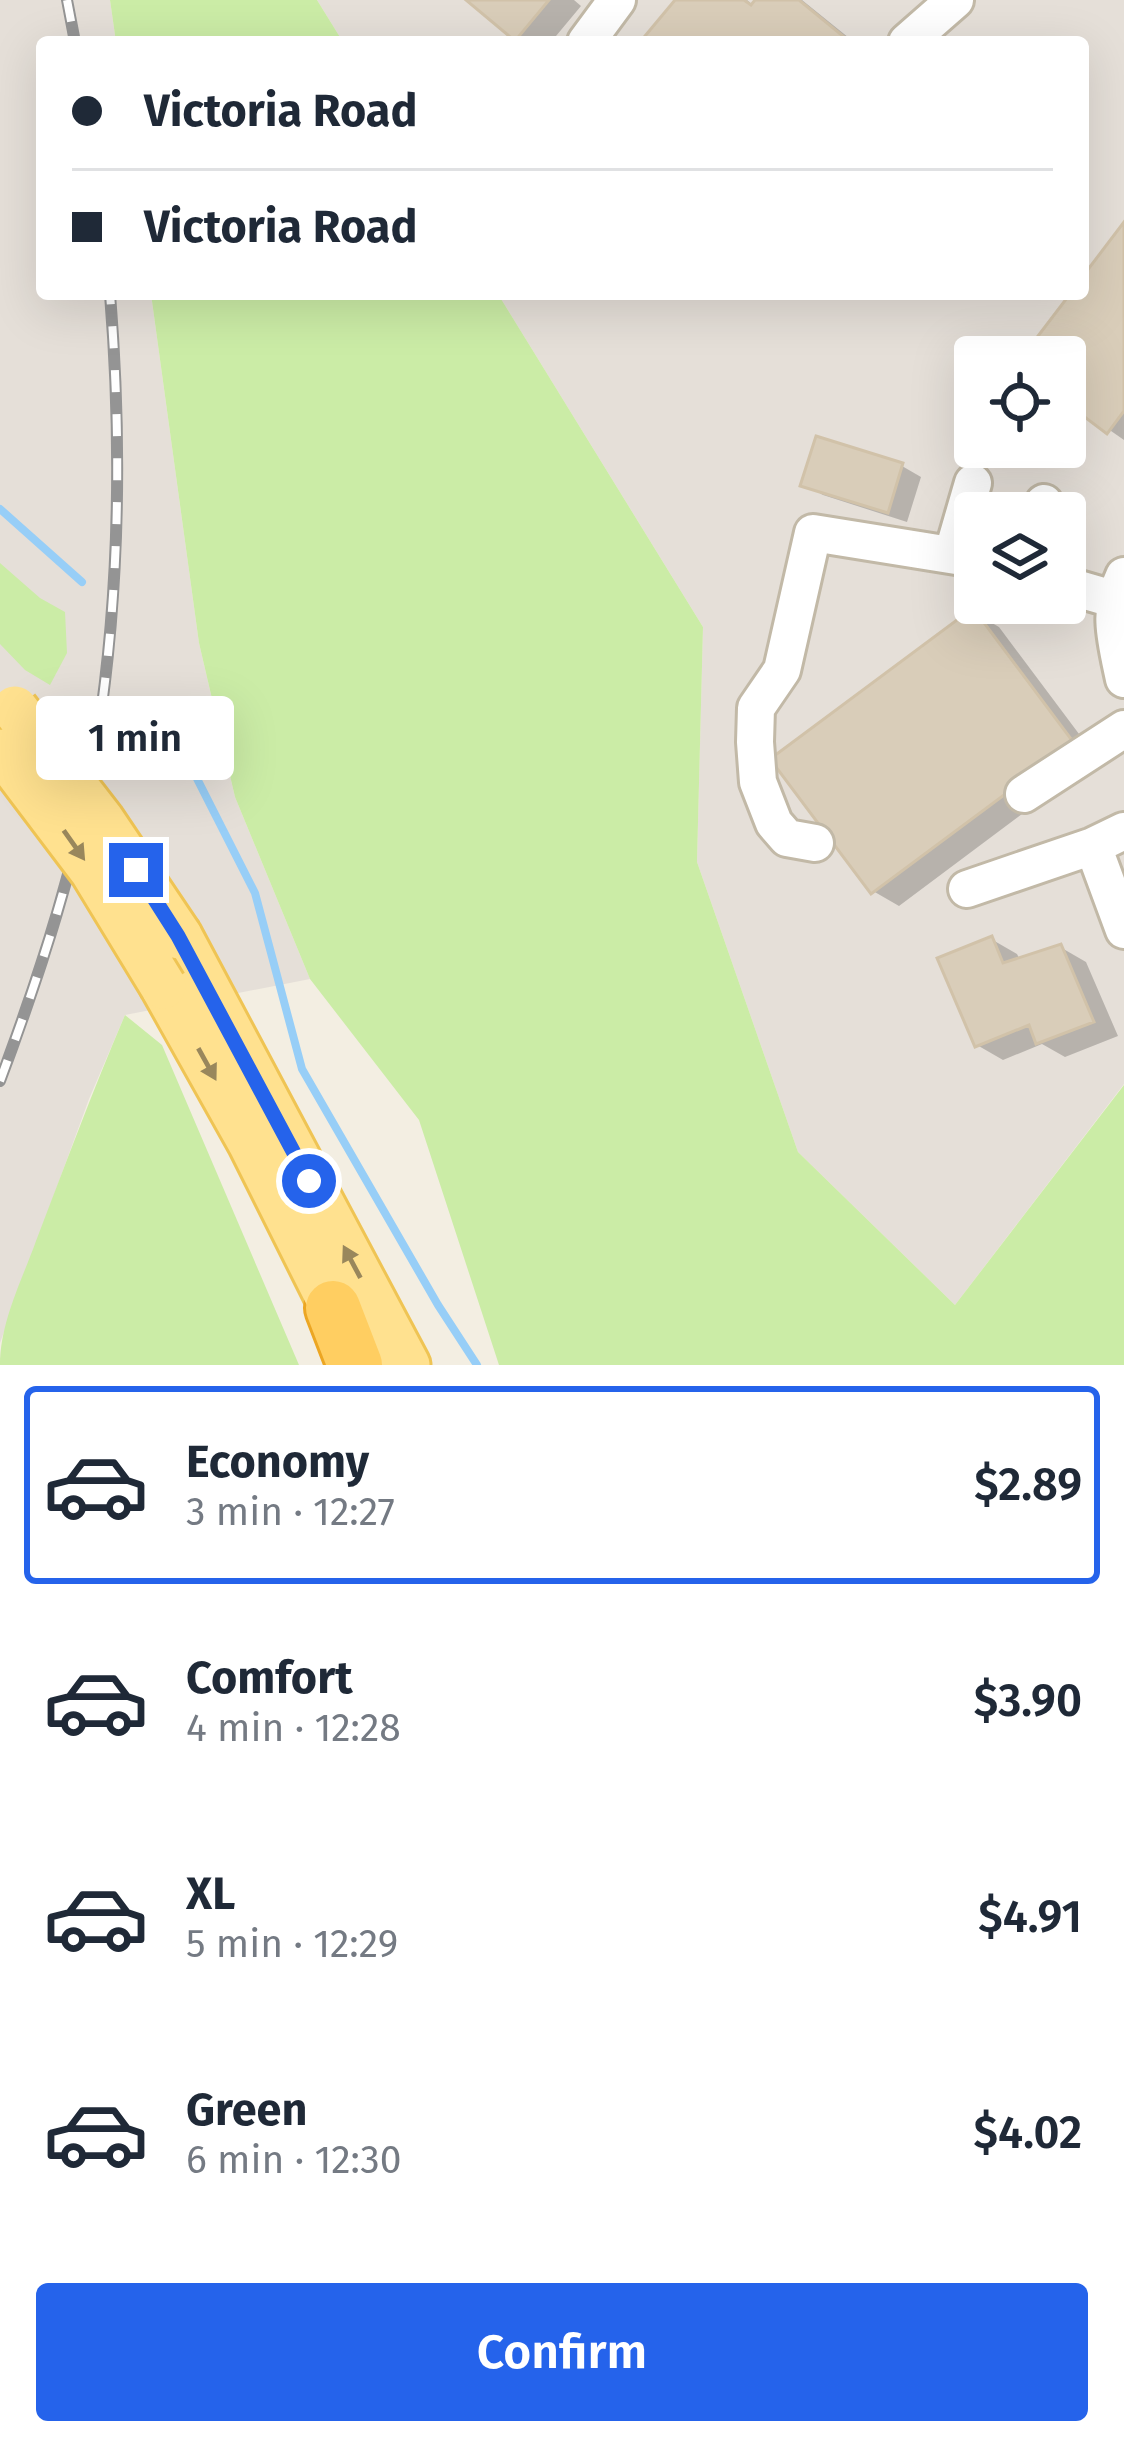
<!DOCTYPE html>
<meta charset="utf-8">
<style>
:root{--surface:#fff;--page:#f6f6f7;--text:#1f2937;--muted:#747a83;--line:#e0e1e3;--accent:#2563eb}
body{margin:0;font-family:"Fira Sans",sans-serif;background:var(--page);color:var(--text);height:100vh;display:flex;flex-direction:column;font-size:45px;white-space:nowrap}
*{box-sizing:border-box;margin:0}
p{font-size:39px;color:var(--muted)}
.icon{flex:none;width:66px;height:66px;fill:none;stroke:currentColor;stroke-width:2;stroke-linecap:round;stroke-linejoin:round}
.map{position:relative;height:1365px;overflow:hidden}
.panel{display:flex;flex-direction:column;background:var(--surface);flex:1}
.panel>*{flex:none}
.hud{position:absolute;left:36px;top:36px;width:1053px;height:264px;border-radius:12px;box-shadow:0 12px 48px #0002;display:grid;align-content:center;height:264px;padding:0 36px;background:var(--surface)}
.controls{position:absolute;left:954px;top:336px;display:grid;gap:24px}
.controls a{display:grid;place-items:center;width:132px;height:132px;border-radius:12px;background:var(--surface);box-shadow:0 12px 48px #0002;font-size:60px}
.end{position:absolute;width:54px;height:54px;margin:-27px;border:15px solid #2563eb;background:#fff;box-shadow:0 0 0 6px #fff}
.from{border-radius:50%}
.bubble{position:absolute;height:84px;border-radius:12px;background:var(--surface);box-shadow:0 12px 48px #0002;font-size:39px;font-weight:600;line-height:84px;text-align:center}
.hud b{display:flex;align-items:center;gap:42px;height:114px;font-size:45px}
.hud b+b{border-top:3px solid var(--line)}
.hud i{width:30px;height:30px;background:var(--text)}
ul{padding:21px 0 0;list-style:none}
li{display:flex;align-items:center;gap:36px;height:198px;margin:0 24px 18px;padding:0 12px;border:6px solid transparent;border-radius:12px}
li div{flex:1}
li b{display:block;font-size:45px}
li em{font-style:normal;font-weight:600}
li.current{border-color:var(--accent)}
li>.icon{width:108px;height:108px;stroke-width:1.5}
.primary-button{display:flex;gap:24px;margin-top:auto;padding:24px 36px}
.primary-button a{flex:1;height:138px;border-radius:12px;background:var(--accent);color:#fff;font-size:48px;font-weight:600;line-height:138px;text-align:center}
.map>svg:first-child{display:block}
</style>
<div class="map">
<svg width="1124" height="1365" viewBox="0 0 1124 1365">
<rect width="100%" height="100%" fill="#f3eee2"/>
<path fill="#e5dfd8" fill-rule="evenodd" d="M0,0H110L116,42H42V294H151L199,643L235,797L310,979L125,1015L89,1099L0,1343Z
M317,0H1124V1084L955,1305L798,1152L697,862L703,627L498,294H1083V42H343ZM975,357H1065V447H975ZM975,513H1065V603H975Z"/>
<path fill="#cbeca6" d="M110,0H317L343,42H116Z
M151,294H498L703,627L697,862L798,1152L955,1305L1124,1085V1365H499L419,1120L310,979L235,797L199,643Z
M0,563L40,598L65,612L67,653L50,685L25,670L0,644Z
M125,1015L162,1045L299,1365H0C0,1322 22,1280 36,1241C65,1165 93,1090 125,1015Z"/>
<path fill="#0003" d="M470,0H574L581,6L551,42H523Z
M678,0H747L754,6L759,0H802L854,42H644Z
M1124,227V440L1065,399V357H1026L1074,294H1083V281Z
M902,466L921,477L907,522L823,495L804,484Z
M973,612L999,627L1097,758L899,906L873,891Z
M991,939L1017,954L1020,960L1060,947L1086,962L1118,1036L1065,1057L1042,1044L1003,1060L977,1045Z"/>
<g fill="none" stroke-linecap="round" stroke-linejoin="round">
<path stroke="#97cef7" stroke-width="8" d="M0,509L82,582
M183,751L255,893L302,1069L438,1305L477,1365"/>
</g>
<path fill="#d9cdb9" stroke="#d1c2a9" stroke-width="3" d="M466,0H549L515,41Z
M675,0H744L751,5L755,0H799L849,41L640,42Z
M1124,222V411L1107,434L1065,402V357H1022L1070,294H1083V276Z
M816,436L903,463L888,513L800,486Z
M973,608L1074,743L871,894L770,759Z
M992,936L1003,963L1061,944L1094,1022L1036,1044L1029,1025L975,1047L937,958Z"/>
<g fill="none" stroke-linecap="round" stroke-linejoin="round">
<defs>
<path id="minor" d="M586,42L617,0
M907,42L955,0
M1041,513L1044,503
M953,552L973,483
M1124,576C1107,611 1116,641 1124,679
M1065,585L1113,599
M1024,794L1124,729
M815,843L787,838L774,823L758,782L755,742L756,708L782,670L813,533L975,559
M1093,846L1124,930
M967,889L1093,846L1124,831"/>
<path id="major" d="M179,936L407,1365
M163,986L251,1143L349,1339"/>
<path id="highway" d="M333,1308L355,1365"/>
</defs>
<use href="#minor" stroke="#c2b9a7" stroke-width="42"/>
<use href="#major" stroke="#efc454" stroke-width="51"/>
<use href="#highway" stroke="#eca623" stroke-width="60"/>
<use href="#minor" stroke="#fff" stroke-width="36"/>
<use href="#major" stroke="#ffe18f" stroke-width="45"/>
<use href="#highway" stroke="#ffce61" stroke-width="54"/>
<defs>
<path id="rail" d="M67,0L75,42
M0,1081C41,971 79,856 97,740C120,592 122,443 110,294"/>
</defs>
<use href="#rail" stroke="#949494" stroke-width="12"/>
<use href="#rail" stroke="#fff" stroke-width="8" stroke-dasharray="22" stroke-linecap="butt"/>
<defs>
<path id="major-bridge" d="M15,709L101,820L179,936
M3,752L93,871L163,986"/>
</defs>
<use href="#major-bridge" stroke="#efc454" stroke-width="51" stroke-linecap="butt"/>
<use href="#major-bridge" stroke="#ffe18f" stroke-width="45"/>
</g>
<defs><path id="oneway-solid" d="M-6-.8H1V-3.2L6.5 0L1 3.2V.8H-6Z" transform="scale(3)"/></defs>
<g fill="#99875c">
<use href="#oneway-solid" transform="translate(74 845) rotate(55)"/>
<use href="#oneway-solid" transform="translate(207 1064) rotate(61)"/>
<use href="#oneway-solid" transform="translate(352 1262) rotate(-118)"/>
</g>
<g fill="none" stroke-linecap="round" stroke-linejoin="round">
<path stroke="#2563eb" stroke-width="15" d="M136,870L178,936L309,1181"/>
</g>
</svg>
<div class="controls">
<a><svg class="icon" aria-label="locate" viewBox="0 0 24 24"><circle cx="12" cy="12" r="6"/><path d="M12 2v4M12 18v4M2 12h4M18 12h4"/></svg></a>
<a><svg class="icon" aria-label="layers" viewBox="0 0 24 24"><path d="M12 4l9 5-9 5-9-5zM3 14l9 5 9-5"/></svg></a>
</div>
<i class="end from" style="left:309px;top:1181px"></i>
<i class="end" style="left:136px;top:870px"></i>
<div class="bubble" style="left:36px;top:696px;width:198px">1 min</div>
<div class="hud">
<b><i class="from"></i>Victoria Road</b>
<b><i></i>Victoria Road</b>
</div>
</div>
<section class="panel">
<ul>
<li class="current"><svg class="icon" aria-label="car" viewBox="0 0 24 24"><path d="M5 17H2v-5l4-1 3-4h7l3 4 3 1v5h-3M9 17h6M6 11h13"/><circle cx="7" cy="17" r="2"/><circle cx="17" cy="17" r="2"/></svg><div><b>Economy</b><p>3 min · 12:27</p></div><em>$2.89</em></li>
<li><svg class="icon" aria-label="car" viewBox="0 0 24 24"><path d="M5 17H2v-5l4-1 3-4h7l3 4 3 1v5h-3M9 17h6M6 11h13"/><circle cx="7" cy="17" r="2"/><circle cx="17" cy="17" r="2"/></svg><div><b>Comfort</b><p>4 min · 12:28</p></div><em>$3.90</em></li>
<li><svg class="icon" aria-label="car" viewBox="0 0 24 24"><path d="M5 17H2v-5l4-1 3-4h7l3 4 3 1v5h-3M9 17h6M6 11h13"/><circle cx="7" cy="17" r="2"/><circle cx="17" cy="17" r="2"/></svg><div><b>XL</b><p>5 min · 12:29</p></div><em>$4.91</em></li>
<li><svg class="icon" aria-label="car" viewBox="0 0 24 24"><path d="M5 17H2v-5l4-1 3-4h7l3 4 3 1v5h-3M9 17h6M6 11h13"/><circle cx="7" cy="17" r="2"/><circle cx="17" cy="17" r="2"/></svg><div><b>Green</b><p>6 min · 12:30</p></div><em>$4.02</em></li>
</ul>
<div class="primary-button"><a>Confirm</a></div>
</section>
